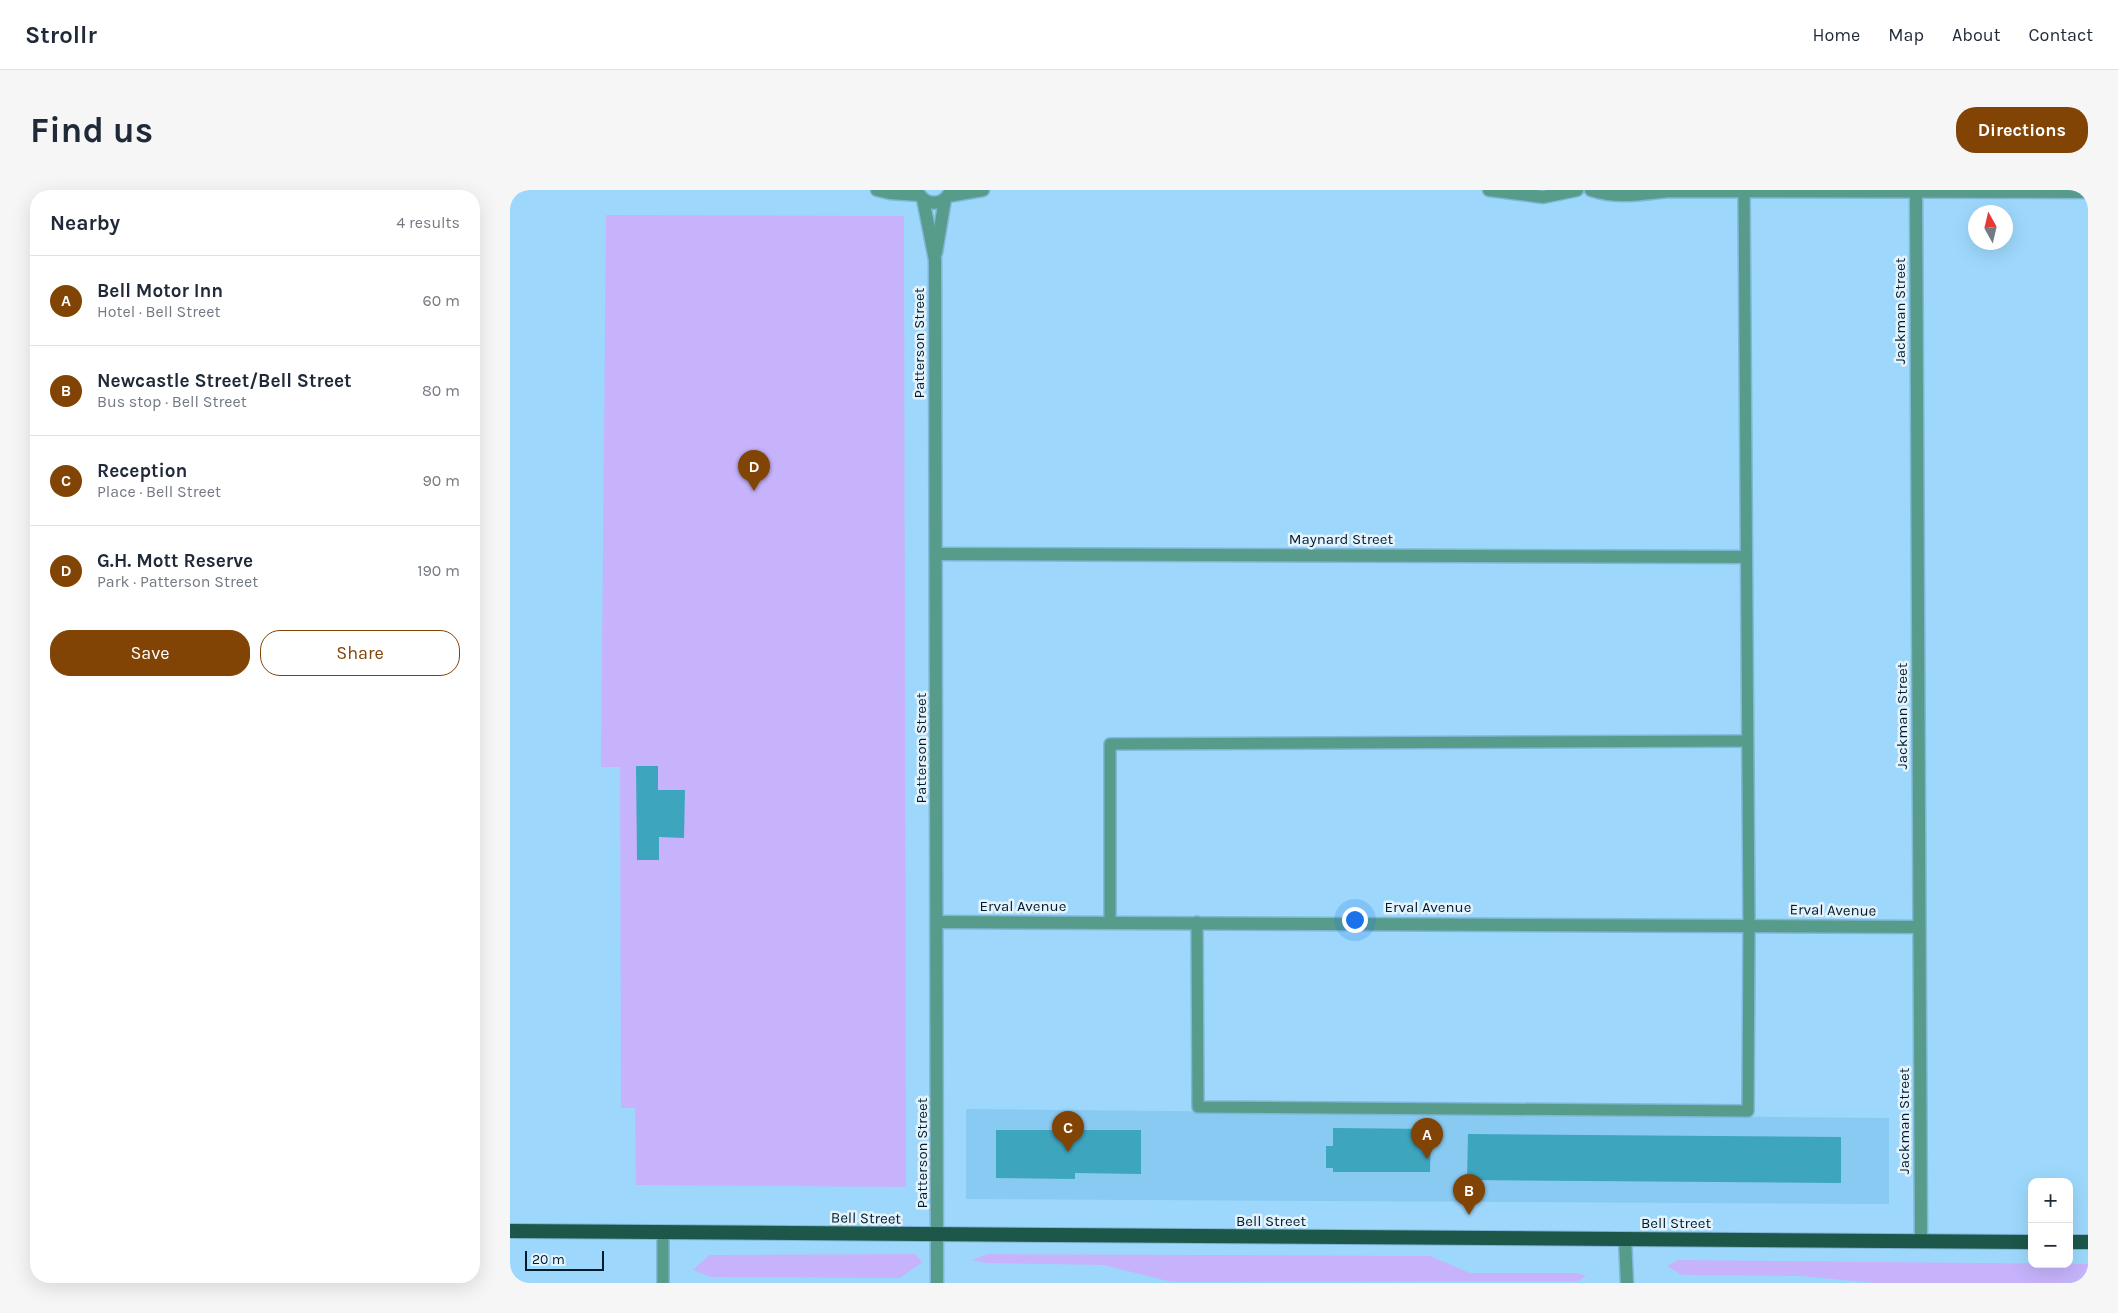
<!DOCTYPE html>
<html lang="en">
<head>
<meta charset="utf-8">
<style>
	:root { --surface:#fff; --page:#f6f6f7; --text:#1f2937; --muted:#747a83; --line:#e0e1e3; --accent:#824405 }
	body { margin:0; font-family:Karla,sans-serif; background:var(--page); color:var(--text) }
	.controls { position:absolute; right:15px; bottom:15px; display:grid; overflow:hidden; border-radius:10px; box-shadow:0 5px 20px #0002 }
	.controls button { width:45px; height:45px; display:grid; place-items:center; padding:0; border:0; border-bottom:1px solid var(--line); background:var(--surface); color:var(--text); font:25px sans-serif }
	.compass { position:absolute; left:1458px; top:15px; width:45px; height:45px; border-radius:50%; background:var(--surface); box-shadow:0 5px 20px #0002; rotate:352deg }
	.scale { position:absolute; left:15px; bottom:12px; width:79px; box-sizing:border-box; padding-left:5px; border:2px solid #001d2e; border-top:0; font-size:14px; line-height:18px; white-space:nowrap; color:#001d2e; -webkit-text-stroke:4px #e4f2fc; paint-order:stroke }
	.you { position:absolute; left:844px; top:729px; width:18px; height:18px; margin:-12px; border:4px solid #fff; border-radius:50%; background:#1a73e8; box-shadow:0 0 0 8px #1a73e833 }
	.badge { display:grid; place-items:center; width:32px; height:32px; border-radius:50%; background:var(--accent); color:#fff; font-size:16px; font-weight:700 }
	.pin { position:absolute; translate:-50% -41px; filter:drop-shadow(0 1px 2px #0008) }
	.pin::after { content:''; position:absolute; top:26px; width:18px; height:15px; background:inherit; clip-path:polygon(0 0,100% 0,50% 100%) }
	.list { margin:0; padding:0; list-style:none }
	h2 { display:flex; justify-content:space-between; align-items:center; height:65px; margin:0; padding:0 20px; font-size:21px }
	h2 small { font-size:16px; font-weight:400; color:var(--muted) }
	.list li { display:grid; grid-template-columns:32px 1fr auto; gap:15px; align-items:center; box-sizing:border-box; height:90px; padding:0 20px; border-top:1px solid var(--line) }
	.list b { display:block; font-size:19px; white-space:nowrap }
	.list p { margin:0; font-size:16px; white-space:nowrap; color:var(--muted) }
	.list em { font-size:16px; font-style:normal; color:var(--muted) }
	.actions { display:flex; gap:10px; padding:15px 20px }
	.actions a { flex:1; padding:11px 0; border:1px solid var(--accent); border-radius:20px; text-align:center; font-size:18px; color:var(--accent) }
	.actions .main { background:var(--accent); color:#fff }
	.map { position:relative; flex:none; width:1578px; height:1093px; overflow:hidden; border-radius:20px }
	header { display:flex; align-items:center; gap:30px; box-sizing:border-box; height:70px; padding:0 25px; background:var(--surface); border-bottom:1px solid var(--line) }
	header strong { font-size:24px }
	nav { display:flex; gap:28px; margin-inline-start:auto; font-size:18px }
	.intro { display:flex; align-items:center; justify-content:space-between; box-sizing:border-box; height:120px; padding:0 30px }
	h1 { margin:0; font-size:35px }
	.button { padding:12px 22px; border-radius:20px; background:var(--accent); color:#fff; font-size:18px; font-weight:700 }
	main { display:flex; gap:30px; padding:0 30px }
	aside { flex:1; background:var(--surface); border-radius:20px; box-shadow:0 5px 20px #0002 }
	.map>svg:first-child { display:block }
</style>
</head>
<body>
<header>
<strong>Strollr</strong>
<nav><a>Home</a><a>Map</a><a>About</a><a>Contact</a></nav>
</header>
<div class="intro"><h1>Find us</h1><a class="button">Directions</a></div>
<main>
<aside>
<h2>Nearby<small>4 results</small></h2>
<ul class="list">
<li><span class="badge">A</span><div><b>Bell Motor Inn</b><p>Hotel · Bell Street</p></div><em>60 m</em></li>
<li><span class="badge">B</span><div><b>Newcastle Street/Bell Street</b><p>Bus stop · Bell Street</p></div><em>80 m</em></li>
<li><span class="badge">C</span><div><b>Reception</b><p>Place · Bell Street</p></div><em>90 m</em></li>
<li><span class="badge">D</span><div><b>G.H. Mott Reserve</b><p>Park · Patterson Street</p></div><em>190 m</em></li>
</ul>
<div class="actions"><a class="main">Save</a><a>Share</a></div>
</aside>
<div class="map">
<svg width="1578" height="1093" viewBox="0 0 1578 1093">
	<rect width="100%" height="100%" fill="#9dd8fc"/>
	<polygon fill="#89caf2" points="456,919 1379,928 1379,1014 456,1009"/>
	<g fill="#c6b3fb">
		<polygon points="96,25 394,26 396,997 126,995 125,918 111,918 110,577 91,577"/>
		<polygon points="405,1064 412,1072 390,1088 201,1087 183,1080 199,1065"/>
		<polygon points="478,1064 920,1066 960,1083 1067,1083 1076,1086 1068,1091 662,1092 593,1075 477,1073 461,1070"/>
		<polygon points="1168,1070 1578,1074 1578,1093 1364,1093 1291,1086 1172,1085 1157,1076"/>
	</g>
	<g fill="#3da5be">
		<polygon points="126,576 148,576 148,600 175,600 174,648 149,647 149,670 127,670"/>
		<polygon points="823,938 921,939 920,982 823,982 823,978 816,978 816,956 823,956"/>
		<polygon points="486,940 631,940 631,984 565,983 565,989 486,988"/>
		<polygon points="958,944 1331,947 1331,993 957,990"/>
	</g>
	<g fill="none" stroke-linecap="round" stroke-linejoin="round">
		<g stroke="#81b6d7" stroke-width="14">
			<g id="service">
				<polyline points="600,732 600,554 1237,551"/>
				<polyline points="687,732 688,917 1238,921 1239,734 1234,1"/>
				<polyline points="153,1093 153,1042"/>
			</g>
		</g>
		<g stroke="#81b6d7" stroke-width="15">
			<g id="minor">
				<polyline points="367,0 380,3 409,5"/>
				<path d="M407,0C414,17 434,17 441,0"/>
				<polyline points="979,0 1033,7 1067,0"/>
				<path d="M1081,0C1109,9 1130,4 1159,1L1578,2"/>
				<polyline points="1406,2 1411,1051"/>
				<polyline points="438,6 473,0"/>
				<polyline points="413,9 425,70 427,1093"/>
				<polyline points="426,63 435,9"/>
				<polyline points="427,364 1235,367"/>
				<polyline points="428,732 1409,737"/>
				<polyline points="1115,1049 1117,1093"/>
			</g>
		</g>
		<g stroke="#81b6d7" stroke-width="16">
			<g id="trunk">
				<polyline points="0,1041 1522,1052"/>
				<polyline points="1559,1052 1578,1052"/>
			</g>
		</g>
		<use href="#service" stroke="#579c8b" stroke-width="11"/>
		<use href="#minor" stroke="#579c8b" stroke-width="12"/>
		<use href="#trunk" stroke="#1c574a" stroke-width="14"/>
	</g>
	<g text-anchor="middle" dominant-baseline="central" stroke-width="5" stroke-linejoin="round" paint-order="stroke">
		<g font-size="15" fill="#001d2e" stroke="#e4f2fc">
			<text transform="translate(1390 121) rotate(-90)">Jackman Street</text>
			<text transform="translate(409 153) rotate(-90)">Patterson Street</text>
			<text x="831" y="349">Maynard Street</text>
			<text transform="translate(1392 526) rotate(-90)">Jackman Street</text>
			<text transform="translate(411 558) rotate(-90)">Patterson Street</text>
			<text x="513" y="716">Erval Avenue</text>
			<text x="918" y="717">Erval Avenue</text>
			<text transform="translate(1323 720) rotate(1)">Erval Avenue</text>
			<text transform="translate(1394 931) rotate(-90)">Jackman Street</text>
			<text transform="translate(412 963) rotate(-90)">Patterson Street</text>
			<text transform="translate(356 1028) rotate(1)">Bell Street</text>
			<text x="761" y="1031">Bell Street</text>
			<text x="1166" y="1033">Bell Street</text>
		</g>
	</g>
</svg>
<div class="controls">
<button>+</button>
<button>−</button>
</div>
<svg class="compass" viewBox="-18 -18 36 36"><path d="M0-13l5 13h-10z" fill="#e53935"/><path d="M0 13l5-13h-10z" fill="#747a83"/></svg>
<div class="scale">20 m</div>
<div class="you"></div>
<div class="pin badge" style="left:917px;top:969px">A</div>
<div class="pin badge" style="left:959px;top:1025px">B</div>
<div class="pin badge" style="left:558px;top:962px">C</div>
<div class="pin badge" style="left:244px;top:301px">D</div>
</div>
</main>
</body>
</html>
